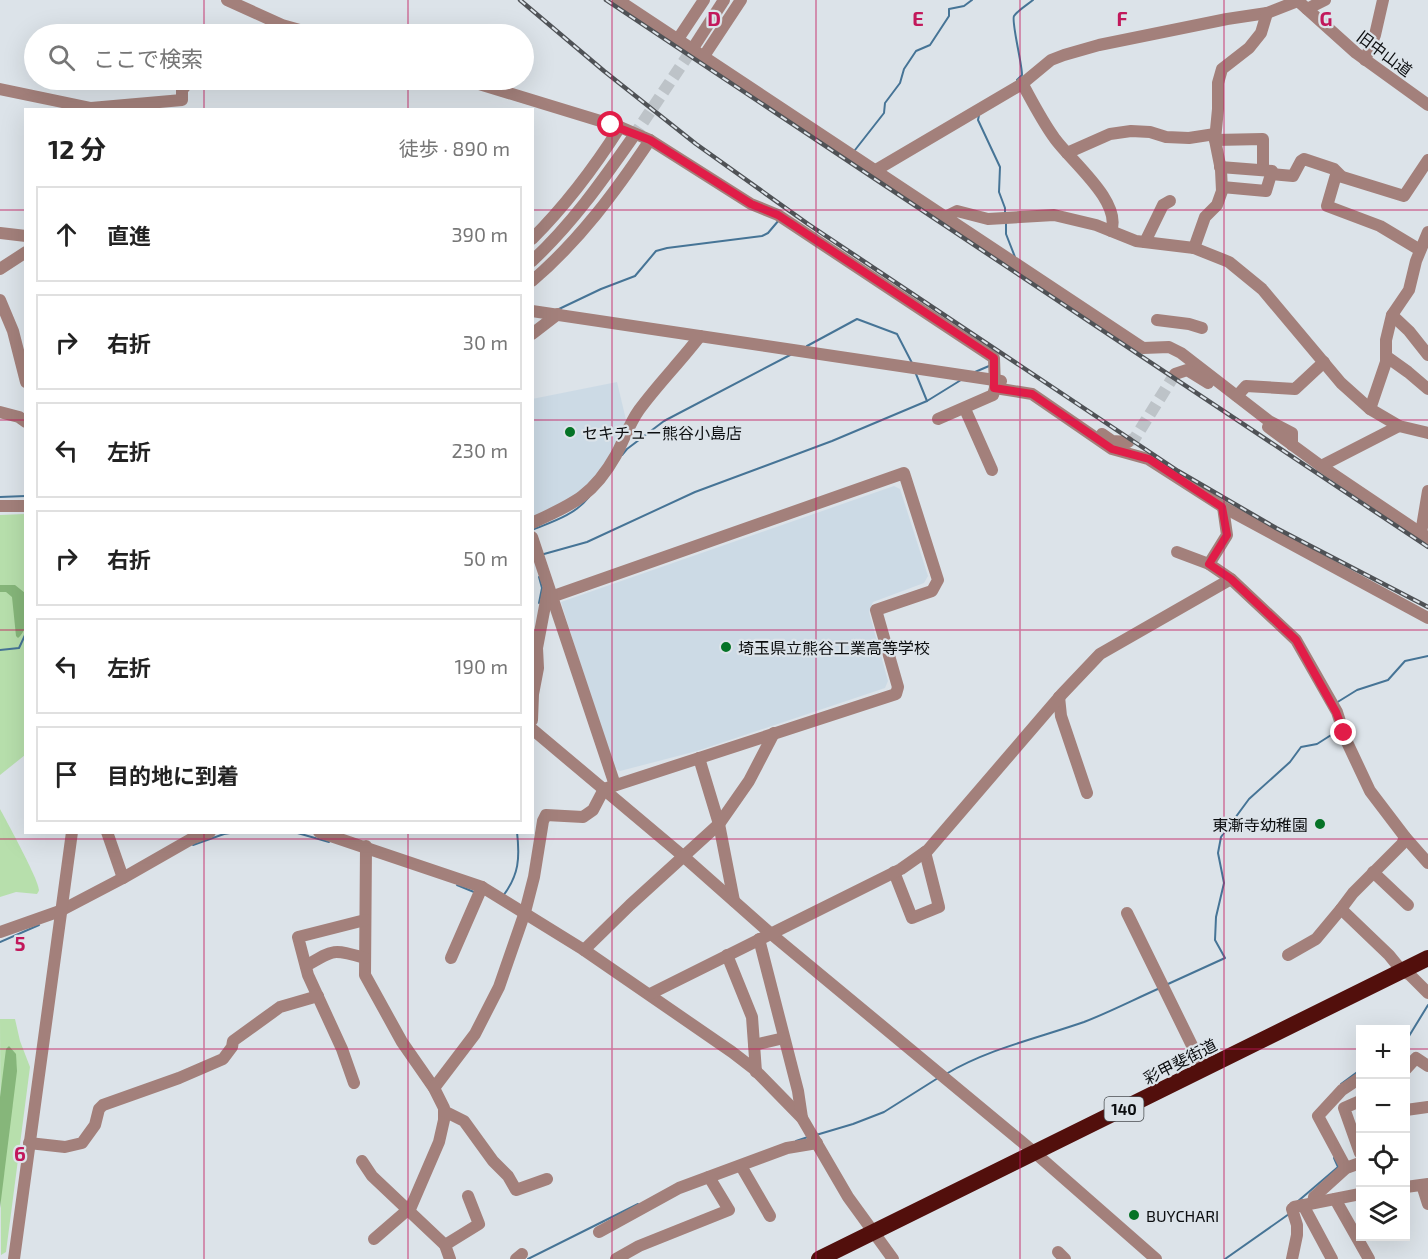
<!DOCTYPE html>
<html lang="ja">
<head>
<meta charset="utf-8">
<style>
	:root { --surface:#fff; --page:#f2f2f2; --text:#222; --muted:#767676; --line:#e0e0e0 }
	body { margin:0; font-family:"Exo 2","Noto Sans JP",sans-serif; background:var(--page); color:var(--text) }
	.controls { position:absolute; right:18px; bottom:18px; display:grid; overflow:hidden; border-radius:0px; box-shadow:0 6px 24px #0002 }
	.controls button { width:54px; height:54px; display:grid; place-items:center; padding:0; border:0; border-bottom:2px solid var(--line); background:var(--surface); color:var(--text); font:30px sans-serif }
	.stop { position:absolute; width:18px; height:18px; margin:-14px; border:4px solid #e11d48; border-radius:50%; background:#fff }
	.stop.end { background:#e11d48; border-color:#fff; box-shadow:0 2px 6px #0008 }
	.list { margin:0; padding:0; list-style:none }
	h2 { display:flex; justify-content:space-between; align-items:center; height:78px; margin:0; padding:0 24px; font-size:26px }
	h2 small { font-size:20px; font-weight:400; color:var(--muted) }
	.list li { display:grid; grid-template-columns:39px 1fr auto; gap:18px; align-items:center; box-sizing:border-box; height:96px; margin:0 12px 12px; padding:0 12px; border:2px solid var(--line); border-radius:0px }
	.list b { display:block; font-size:22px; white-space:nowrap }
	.list em { font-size:20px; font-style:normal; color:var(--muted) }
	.icon { flex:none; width:33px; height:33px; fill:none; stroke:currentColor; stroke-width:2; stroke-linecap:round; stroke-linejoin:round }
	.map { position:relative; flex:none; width:1428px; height:1259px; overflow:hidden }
	.search { position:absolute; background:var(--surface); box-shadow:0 6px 24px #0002; left:24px; top:24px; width:510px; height:66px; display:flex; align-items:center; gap:15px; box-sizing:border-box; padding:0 21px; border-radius:33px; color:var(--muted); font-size:22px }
	.panel { position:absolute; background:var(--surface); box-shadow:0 6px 24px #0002; left:24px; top:108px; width:510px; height:726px; border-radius:0px }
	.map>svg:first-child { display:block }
</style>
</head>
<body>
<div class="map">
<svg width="1428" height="1259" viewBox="0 0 1428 1259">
	<rect width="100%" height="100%" fill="#dce3e9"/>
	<g fill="#ccdae5">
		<polygon points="617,382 627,424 595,483 532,520 532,399"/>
		<polygon points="894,486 900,489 928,576 924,583 873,602 869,612 888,681 885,688 697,751 620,771 612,767 561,602"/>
	</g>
	<g fill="#b7dfac">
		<polygon points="25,514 25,755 0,775 0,515"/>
		<path d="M0,809C6,820 40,882 39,890C39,891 38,892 37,894L16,892L0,897Z"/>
		<polygon points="0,1019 15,1019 20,1041 30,1067 6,1252 1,1255"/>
	</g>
	<g fill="#86b67a">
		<path d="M0,585H15L25,593C26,608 30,629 18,638L16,636L12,597L6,592H0Z"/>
		<polygon points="9,1046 16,1054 17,1071 0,1208 0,1097 6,1049"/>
	</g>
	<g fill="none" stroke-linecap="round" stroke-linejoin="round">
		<g stroke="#467496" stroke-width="2">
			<path d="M1017,80L1022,75C1022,63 1011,21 1014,16C1018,10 1027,5 1033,0"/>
			<polyline points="979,115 978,120 1000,167 999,192 1005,208 1005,214"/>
			<polyline points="855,150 884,113 885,103 900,83 904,69 916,51 930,45 949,16 949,9 964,6 972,0"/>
			<polyline points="1006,223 1006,234 1015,257"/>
			<polyline points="559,309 601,289 635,276 656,251 667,248 762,236 768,233 779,220"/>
			<polyline points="807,346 857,319 897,334 912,363"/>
			<polyline points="975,372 989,366"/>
			<polyline points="916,374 927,401"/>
			<polyline points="622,455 627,449 664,421 792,354"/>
			<polyline points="0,497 26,496"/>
			<path d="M532,530C552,522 575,515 589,497"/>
			<polyline points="544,554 587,542 695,492 832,441 927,401 961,380"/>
			<polyline points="539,577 542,588 539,603"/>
			<polyline points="0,650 19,648 26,633"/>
			<polyline points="1336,703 1357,690 1388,680 1405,661 1428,656"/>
			<polyline points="294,832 329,842"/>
			<polyline points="193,845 224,834 236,832"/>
			<polyline points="457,885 474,892"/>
			<path d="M503,896C519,875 520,858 517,832"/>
			<polyline points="0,942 39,925"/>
			<polyline points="1168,984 1225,958 1215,940 1216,917 1224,883 1218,853 1221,837 1249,799 1290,762 1301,747 1317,744 1339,730"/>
			<polyline points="1406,1041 1428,1005"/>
			<path d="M946,1074C988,1049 1038,1038 1084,1022C1110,1012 1135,999 1160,988"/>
			<polyline points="1341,1084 1360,1070"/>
			<polyline points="816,1135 853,1124 884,1112 938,1078"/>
			<polyline points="796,1141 808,1137"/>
			<polyline points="1297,1202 1338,1167 1334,1158"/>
			<polyline points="528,1259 638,1204"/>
			<polyline points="1225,1259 1289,1214"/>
		</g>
		<g stroke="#bdc3c8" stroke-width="12" stroke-dasharray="12 6" stroke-linecap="butt">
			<polyline points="633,137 695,45"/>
			<polyline points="1128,442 1135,438 1175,374"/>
		</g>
		<g stroke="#a3807b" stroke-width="12">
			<polyline points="227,0 282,25 314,34"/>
			<polyline points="618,0 1143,348 1169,347 1181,353 1269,421 1292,433 1292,445"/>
			<polyline points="1297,0 1356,53 1428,105"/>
			<polyline points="1307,9 1325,0"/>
			<polyline points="678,39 704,0"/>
			<polyline points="695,45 724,0"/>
			<polyline points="704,56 741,0"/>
			<polyline points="1365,60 1375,35 1383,0"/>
			<polyline points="466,80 620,127 650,140 751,204 778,215 994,358 995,388 1032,394 1112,449 1148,459 1223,507 1428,618"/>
			<path d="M1022,83C1032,101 1041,119 1053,136C1067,158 1123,201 1111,231"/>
			<polyline points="0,89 91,108 182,100 182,90 187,84 192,83"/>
			<polyline points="1215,140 1263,139 1263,170"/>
			<polyline points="1067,153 1110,134 1131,131 1150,132 1166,137 1189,138 1215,134"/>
			<polyline points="1220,167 1272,171 1266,191 1222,187"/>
			<polyline points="876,170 1022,84 1051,60 1064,55 1099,45 1227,19 1267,13 1298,1"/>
			<polyline points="1271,174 1293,176 1301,161 1304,159 1334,169 1340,175"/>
			<polyline points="947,216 957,211 988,219 1054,215 1096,225 1136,241 1194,248 1229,262 1262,289 1341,383 1370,409 1399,426 1428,433"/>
			<polyline points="0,233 26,236"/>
			<path d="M532,239C566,205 594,168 620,127"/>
			<polyline points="1145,242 1163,205 1170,201"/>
			<polyline points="1194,248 1205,217 1217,205 1222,191 1221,170 1215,140 1218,109 1218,83 1222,69 1249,48 1261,33 1267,13"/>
			<polyline points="1420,250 1380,226 1327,206 1336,175 1404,196 1428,160"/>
			<path d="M532,261C572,224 602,181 633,137"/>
			<polyline points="0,269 26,252"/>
			<path d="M532,281C579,241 616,191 650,140"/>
			<polyline points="0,300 13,331 26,382"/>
			<polyline points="532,311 1001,381"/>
			<polyline points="1392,315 1409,331 1428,355"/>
			<polyline points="1157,320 1189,324 1202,328"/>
			<polyline points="532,334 558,314"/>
			<polyline points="1387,357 1408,372 1428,389"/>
			<polyline points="1175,374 1187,370 1208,383"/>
			<polyline points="1237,396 1246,386 1295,389 1324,362"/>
			<polyline points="965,409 992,470"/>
			<polyline points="1370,409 1386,362 1386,340 1392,315 1409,290 1416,261 1428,232"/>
			<polyline points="0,412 19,417 26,422"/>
			<polyline points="938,419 993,395 995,388"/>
			<polyline points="1268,427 1321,466 1428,538"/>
			<polyline points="1102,434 1112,441 1128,442"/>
			<polyline points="1321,466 1399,426"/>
			<polyline points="0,506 26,506"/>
			<polyline points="1223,507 1227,535 1209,564 1231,579 1296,640 1337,712 1346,740 1370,791 1405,837 1402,844 1353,893 1341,909 1389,955 1402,971 1410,975 1428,993"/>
			<path d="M532,523C573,504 593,496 616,455C624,440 629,424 639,410C658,384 681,361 700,336"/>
			<polyline points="1421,533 1428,491"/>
			<polyline points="532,537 615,785"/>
			<polyline points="1177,552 1209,564"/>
			<polyline points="1059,697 1061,716 1087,793"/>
			<polyline points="532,720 533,694 538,668 537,648 548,590"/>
			<polyline points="532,729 683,856 770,933 1034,1152 1156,1259"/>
			<polyline points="699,758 719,824 734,901"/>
			<polyline points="107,832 123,878"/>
			<polyline points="319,832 482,887 584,950 732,1052 754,1069 802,1118 848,1197 893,1259"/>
			<polyline points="1405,837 1428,863"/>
			<polyline points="366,846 365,975 402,1042 434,1088 444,1108 444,1120 439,1142 411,1207 374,1239"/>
			<polyline points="894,872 912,918 939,907 925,852"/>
			<polyline points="1373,872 1408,905"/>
			<polyline points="1127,913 1204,1070"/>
			<polyline points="0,932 60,911 123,878 193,838 210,832"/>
			<polyline points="759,939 798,1091 802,1118"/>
			<polyline points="584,950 630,905 719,824 749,781 774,733"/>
			<polyline points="727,955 752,1017 756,1072"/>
			<polyline points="1288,955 1316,939 1341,909"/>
			<polyline points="451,958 482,887"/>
			<path d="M306,966C334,949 333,949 365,958"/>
			<polyline points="650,994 901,869 928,850 1062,694 1100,654 1231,579"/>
			<polyline points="754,1045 784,1038"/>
			<polyline points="1406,1069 1416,1058 1428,1066"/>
			<polyline points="354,1083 342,1049 308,975 298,937 365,920"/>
			<polyline points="434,1088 475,1034 499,987 525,912 534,877 543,821 546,815 583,817 593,810 604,789 896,694 898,687 876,610 932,591 938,580 904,473 551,597"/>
			<polyline points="1360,1101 1344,1108 1360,1153"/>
			<polyline points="1406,1110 1428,1107"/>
			<polyline points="444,1111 464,1121 493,1161 508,1176 516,1190 547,1179"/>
			<polyline points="29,1143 65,1147 82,1143 95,1125 99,1109 103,1105 179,1078 223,1059 232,1047 233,1041 280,1007 318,996"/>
			<polyline points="362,1161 372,1176 445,1245 450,1259"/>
			<polyline points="741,1166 770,1216"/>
			<polyline points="1346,1168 1318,1116 1342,1090 1360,1078"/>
			<polyline points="1422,1185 1428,1204"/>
			<polyline points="1406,1187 1428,1184"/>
			<polyline points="1335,1199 1369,1259"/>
			<polyline points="1313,1203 1314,1197 1346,1168 1360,1163"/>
			<polyline points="1303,1205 1332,1259"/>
			<polyline points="1294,1207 1360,1194"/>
			<polyline points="599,1232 679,1188 787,1148 817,1143"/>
			<polyline points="445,1245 479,1224 468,1196"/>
			<polyline points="1058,1252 1065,1259"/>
			<polyline points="14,1259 72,832"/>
			<polyline points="516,1259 522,1254"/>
			<polyline points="616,1259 639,1246 729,1210 709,1177"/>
			<polyline points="1292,1259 1297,1235 1297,1225 1292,1209"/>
		</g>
		<polyline stroke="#520f0c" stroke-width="16" points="819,1259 1428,958"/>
		<g stroke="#4f5256" stroke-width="4.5">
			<g id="rail">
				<polyline points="520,0 604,71 696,144 808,224 1178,471 1276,528 1428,607"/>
				<polyline points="606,0 1428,547"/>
			</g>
		</g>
		<use href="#rail" stroke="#dce3e9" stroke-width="2" stroke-dasharray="7" stroke-linecap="butt"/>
	</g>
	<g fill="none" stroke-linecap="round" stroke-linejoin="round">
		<polyline stroke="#e11d48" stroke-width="8" points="611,125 650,140 751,204 778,215 994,358 994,388 1032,394 1112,449 1149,459 1222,507 1227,535 1209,564 1231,579 1296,640 1336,712 1344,733"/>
	</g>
	<path fill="none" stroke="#c2185b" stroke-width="1.5" stroke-opacity="0.55" d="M204,0V34M408,0V34M612,0V1259M816,0V1259M1020,0V1259M1224,0V1259M204,80V110M408,80V110M0,210H26M532,210H1428M0,420H26M532,420H1428M0,630H26M532,630H1428M204,832V1259M408,832V1259M0,839H1428M0,1049H1360M1406,1049H1428"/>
	<g fill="#057326" stroke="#dce3e9" stroke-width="2">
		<circle cx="570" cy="432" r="6"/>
		<circle cx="726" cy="647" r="6"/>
		<circle cx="1320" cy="824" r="6"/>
		<circle cx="1134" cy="1215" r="6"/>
	</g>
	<g text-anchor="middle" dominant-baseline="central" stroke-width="4.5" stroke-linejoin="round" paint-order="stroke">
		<rect fill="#dce3e9" stroke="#4a4e51" stroke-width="1.5" x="1104.5" y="1097" width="39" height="24" rx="4.5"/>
		<g font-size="15" font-weight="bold" fill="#0c0e10">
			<text x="1124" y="1109">140</text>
		</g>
		<g font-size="16" fill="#0c0e10" stroke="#dce3e9">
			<text transform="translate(1385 53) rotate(37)">旧中山道</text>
			<text transform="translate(1180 1061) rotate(-27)">彩甲斐街道</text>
		</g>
		<g font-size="16" fill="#0c0e10" stroke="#dce3e9" text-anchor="start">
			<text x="582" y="432">セキチュー熊谷小島店</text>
			<text x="738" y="647">埼玉県立熊谷工業高等学校</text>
			<text x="1308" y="824" text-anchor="end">東漸寺幼稚園</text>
			<text x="1146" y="1215">BUYCHARI</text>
		</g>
	</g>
	<g font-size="20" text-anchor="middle" font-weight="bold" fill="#c2185b" stroke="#dce3e9" stroke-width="4.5" stroke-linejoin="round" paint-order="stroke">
		<text x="714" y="26">D</text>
		<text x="918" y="26">E</text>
		<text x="1122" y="26">F</text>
		<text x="1326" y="26">G</text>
		<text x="20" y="951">5</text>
		<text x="20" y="1161">6</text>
	</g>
</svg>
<div class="controls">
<button>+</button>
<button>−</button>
<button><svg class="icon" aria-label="locate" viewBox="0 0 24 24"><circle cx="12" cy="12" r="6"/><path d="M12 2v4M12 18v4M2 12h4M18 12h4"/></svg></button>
<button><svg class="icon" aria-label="layers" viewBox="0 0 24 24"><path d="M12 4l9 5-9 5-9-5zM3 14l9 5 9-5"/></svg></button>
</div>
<div class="stop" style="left:611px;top:125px"></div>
<div class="stop end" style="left:1344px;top:733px"></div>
<div class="search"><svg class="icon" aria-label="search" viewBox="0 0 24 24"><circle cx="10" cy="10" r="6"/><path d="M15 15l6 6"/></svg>ここで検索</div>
<section class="panel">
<h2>12 分<small>徒歩 · 890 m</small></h2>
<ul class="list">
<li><svg class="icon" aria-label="ahead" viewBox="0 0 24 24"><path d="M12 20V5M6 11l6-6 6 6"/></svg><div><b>直進</b></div><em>390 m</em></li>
<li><svg class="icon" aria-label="right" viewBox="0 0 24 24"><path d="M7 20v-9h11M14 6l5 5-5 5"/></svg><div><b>右折</b></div><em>30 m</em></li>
<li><svg class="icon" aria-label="left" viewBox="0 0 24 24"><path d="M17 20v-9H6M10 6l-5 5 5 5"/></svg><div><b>左折</b></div><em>230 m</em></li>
<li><svg class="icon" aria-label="right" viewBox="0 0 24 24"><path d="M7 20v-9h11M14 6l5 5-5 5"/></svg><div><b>右折</b></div><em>50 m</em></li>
<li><svg class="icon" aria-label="left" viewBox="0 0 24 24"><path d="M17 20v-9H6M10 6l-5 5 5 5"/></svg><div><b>左折</b></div><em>190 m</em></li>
<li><svg class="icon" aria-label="arrive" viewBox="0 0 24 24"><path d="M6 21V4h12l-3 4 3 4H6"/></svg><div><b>目的地に到着</b></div></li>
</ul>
</section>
</div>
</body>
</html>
